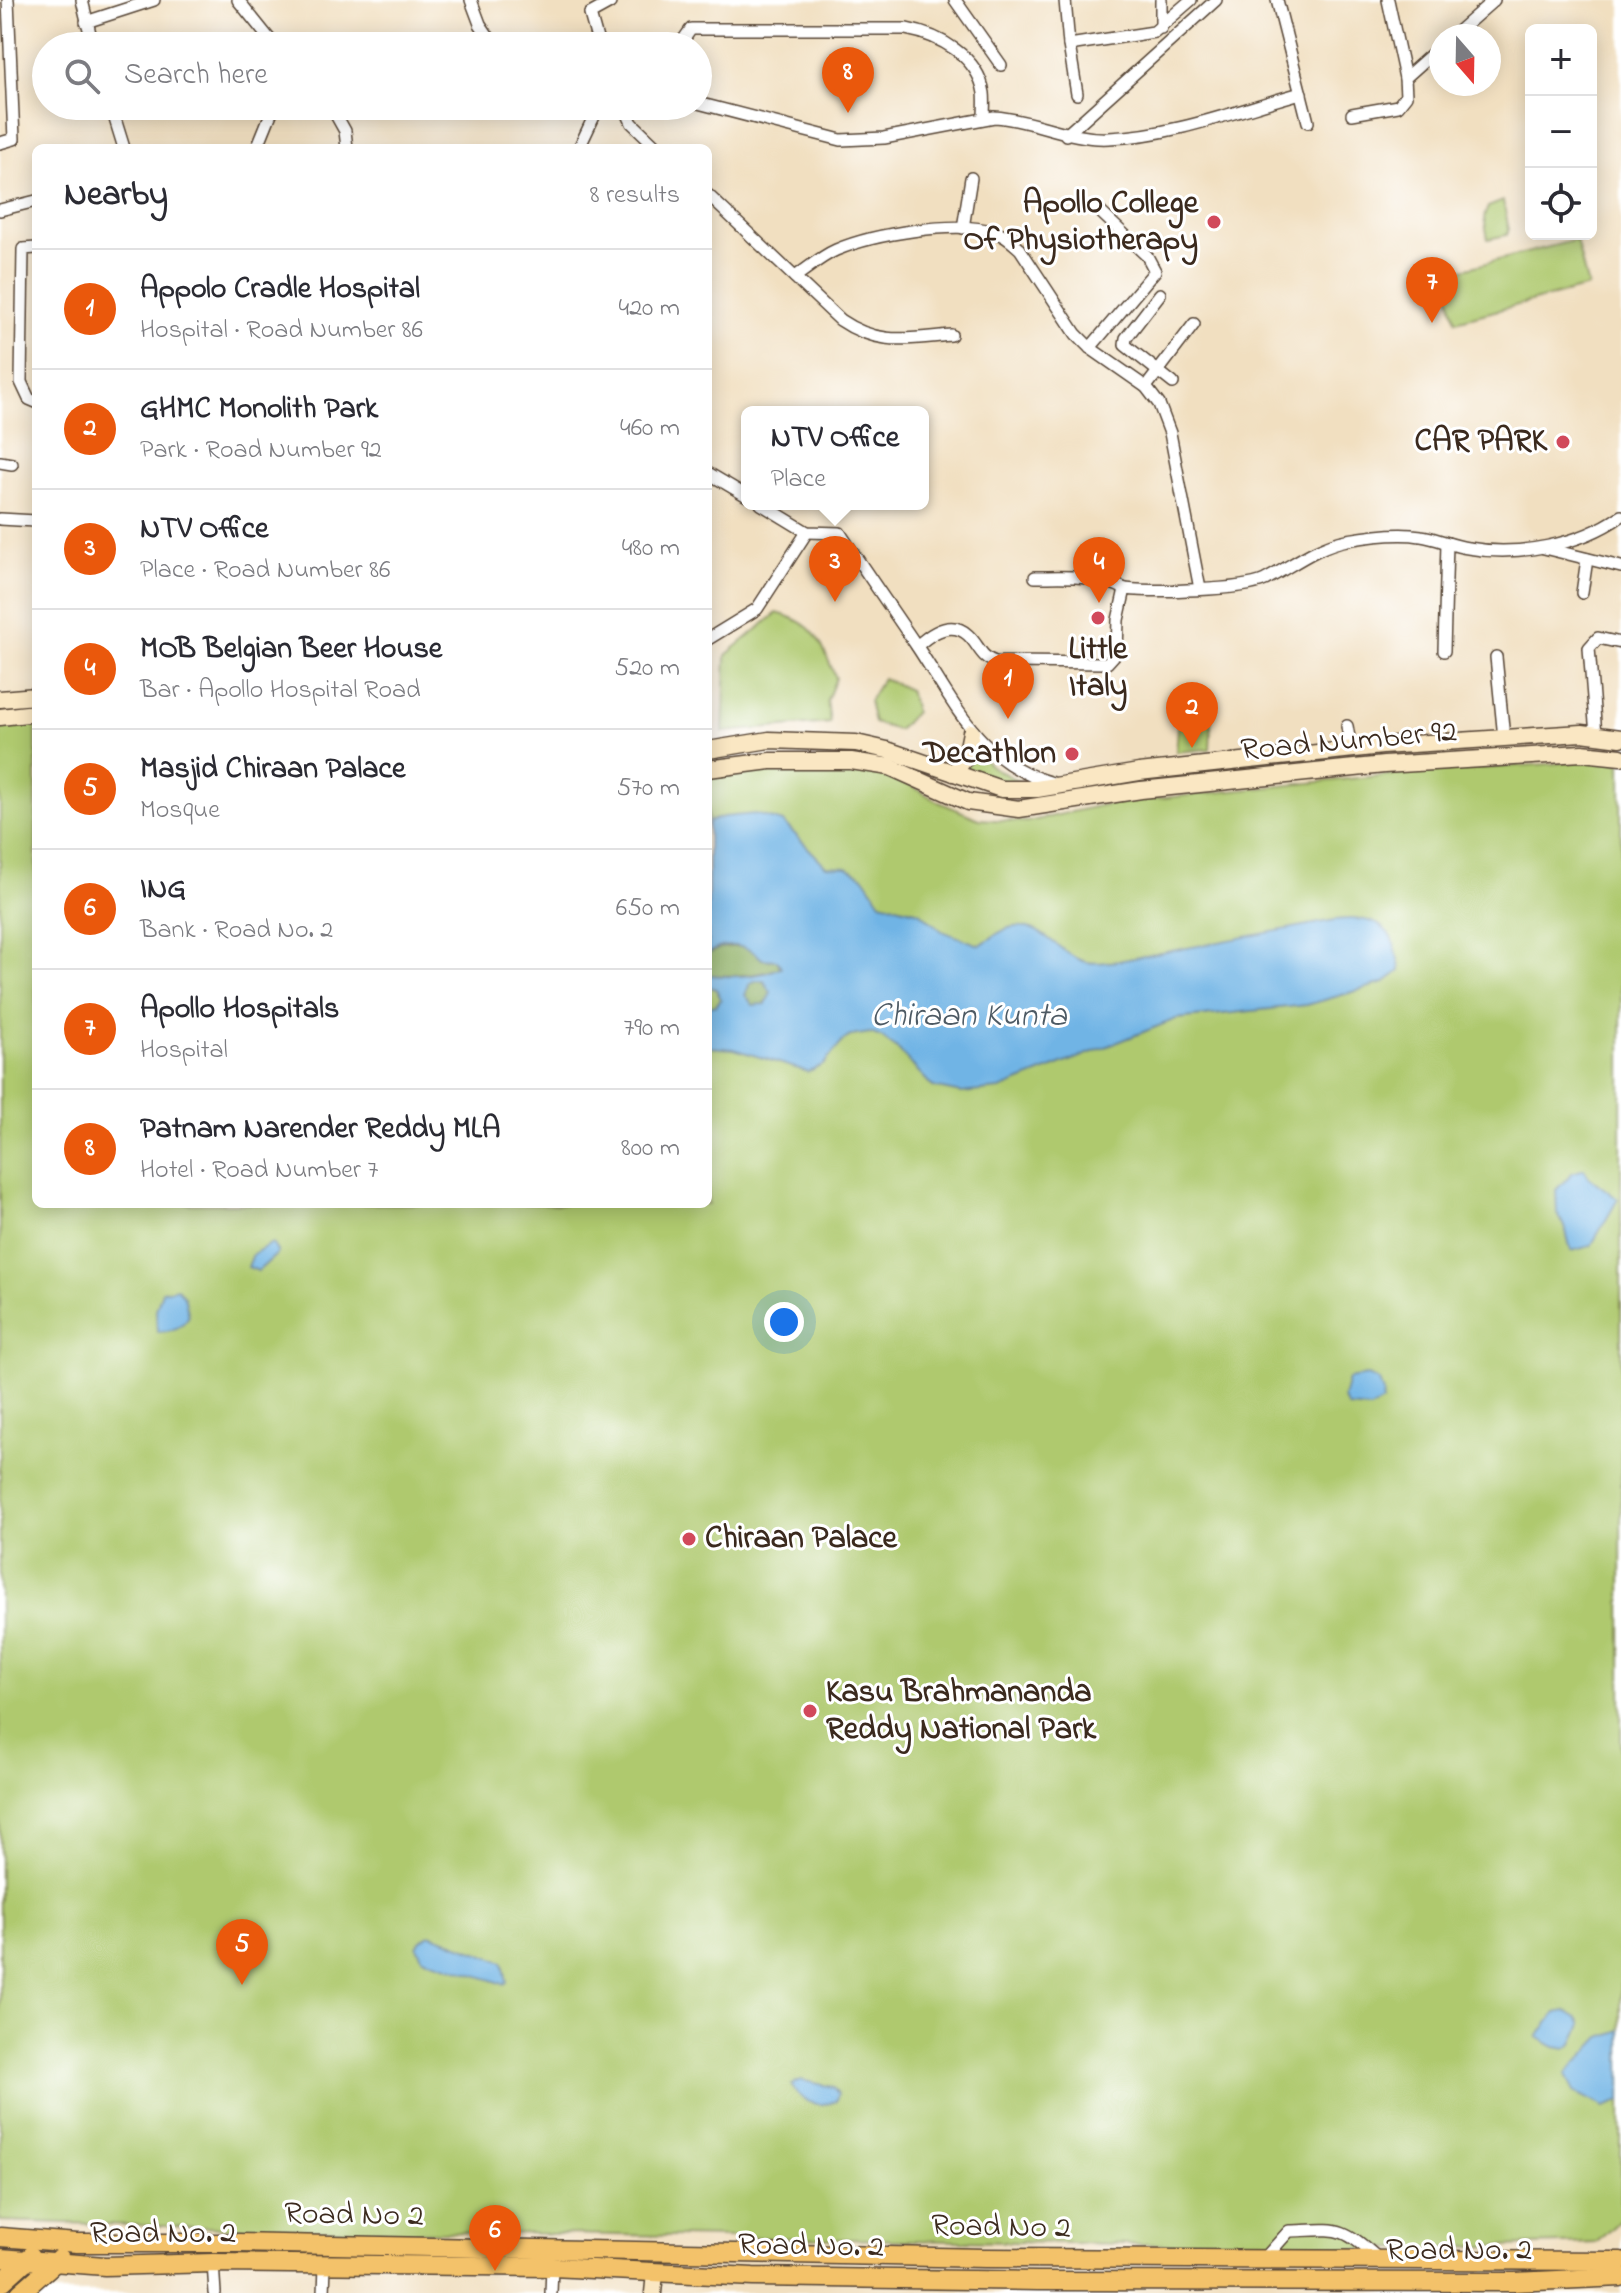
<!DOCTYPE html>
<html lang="en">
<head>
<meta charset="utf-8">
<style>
	:root { --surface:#fff; --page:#f7f7f7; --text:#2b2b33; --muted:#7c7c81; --line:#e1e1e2; --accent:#ea580c }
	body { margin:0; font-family:"Indie Flower",sans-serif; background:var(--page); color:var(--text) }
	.controls { position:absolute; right:24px; top:24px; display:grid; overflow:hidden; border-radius:12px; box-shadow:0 4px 20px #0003 }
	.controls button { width:72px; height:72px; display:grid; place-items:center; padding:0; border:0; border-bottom:2px solid var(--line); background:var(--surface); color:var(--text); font:40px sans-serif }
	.compass { position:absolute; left:1429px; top:24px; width:72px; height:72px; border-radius:50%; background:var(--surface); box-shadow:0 4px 20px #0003; rotate:160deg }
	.you { position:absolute; left:784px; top:1322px; width:28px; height:28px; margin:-20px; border:6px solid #fff; border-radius:50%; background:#1a73e8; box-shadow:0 0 0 12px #1a73e833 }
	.badge { display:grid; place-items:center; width:52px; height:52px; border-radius:50%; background:var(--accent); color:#fff; font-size:26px; font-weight:700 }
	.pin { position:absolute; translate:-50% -66px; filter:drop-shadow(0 2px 4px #0008) }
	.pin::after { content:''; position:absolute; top:42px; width:28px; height:24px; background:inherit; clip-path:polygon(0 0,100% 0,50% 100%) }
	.popup { position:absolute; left:741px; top:406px; width:188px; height:104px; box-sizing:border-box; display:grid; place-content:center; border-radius:12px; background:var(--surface); filter:drop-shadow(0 2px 6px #0005); font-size:26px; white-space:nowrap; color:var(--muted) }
	.popup b { font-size:30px; color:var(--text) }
	.popup::after { content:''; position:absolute; left:50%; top:100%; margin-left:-16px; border:16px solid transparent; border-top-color:var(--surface) }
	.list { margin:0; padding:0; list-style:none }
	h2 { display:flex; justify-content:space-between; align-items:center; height:104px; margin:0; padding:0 32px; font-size:34px }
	h2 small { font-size:26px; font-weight:400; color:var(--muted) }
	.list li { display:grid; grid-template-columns:52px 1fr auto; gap:24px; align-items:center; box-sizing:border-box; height:120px; padding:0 32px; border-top:2px solid var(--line) }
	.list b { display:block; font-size:30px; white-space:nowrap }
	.list p { margin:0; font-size:26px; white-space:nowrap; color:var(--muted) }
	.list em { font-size:26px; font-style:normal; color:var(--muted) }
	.icon { flex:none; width:44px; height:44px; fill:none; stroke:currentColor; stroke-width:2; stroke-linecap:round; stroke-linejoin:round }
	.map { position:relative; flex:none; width:1621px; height:2293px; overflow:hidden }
	.search { position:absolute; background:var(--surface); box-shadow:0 4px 20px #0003; left:32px; top:32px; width:680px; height:88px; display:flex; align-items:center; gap:20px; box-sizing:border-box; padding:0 28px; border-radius:44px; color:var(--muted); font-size:30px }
	.panel { position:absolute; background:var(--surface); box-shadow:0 4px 20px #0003; left:32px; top:144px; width:680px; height:1064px; border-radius:12px }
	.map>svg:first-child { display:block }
</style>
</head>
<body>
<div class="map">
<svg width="1621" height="2293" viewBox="0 0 1621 2293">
	<rect width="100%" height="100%" fill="#fff"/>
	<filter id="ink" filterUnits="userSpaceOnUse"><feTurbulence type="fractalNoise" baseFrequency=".0125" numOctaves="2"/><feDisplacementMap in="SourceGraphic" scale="16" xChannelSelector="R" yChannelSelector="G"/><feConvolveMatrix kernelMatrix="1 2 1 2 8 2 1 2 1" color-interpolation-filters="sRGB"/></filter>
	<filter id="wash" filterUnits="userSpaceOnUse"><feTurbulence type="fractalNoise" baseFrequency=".006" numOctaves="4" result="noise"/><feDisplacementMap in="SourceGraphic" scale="32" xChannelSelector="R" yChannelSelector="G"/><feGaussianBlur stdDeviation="1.8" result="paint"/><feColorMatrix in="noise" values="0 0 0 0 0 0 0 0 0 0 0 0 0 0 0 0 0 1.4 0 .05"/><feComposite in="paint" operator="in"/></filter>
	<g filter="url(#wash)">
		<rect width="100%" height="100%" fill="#f1dfc0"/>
		<g fill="#afc96e" stroke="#757a46" stroke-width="2">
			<polygon points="1503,201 1509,229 1507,235 1488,239 1484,217 1488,207"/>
			<polygon points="1576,240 1588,287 1456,321 1444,274"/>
			<path d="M777,613C818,624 820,642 836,678L827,700L830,723L723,732L726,655Z"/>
			<polygon points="883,678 909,690 915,712 898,730 874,723 869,701"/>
			<polygon points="1180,705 1212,705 1210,749 1176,752"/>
			<path d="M36,722V1204H708V776L805,768L848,769L895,776L939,802L979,819L1027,822L1107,804L1201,794L1407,773L1609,760L1621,763V2219L1596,2243C1460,2247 1324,2253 1188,2245L262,2229L0,2221V727Z"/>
			<polygon points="974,750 992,767 1024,784 1006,782 965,770"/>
		</g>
		<g fill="#8bad61" stroke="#636c40" stroke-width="2">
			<path d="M742,946L755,952L762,959L777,960L781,968C757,976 733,977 708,975V954L720,948Z"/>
			<circle cx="758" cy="993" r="13"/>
		</g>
		<g fill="#6fb4e5" stroke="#556f82" stroke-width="2" fill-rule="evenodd">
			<path d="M755,814L783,822L826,866L847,867L864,877L881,902L920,912L942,931L979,945C991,940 1000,929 1013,927C1042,923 1057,951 1080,960C1091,965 1106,962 1118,961L1335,920C1363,917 1389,919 1396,951C1397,958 1400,963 1400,971L1384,983L1307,1005L1176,1019L1000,1089L961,1093L933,1087L896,1048L881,1037L870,1033L851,1036L844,1040L823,1065L808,1072L734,1049L708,1047V1007L716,1005L721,999L716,989L708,986V975C732,977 760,978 781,967L777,960L762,959C748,944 724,941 708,954V822L723,817ZM757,980L764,981L771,992L766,1004L753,1005L745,995L750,983Z"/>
			<polygon points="1584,1169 1589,1177 1618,1199 1591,1246 1571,1251 1566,1231 1557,1212 1556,1190 1572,1173"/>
			<polygon points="272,1243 278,1253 258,1271 248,1267 253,1254"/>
			<path d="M177,1288L184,1296L189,1316C180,1329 173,1331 157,1332L156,1310L162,1291Z"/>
			<polygon points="1367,1376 1379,1381 1383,1393 1382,1402 1370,1409 1348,1407 1343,1398 1348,1379"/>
			<polygon points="430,1934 503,1962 507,1982 504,1984 423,1958 417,1947 420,1941"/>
			<polygon points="1566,2011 1579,2019 1582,2025 1573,2044 1566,2049 1555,2047 1537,2037 1556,2013"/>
			<polygon points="1621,2030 1621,2101 1605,2107 1574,2092 1566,2074 1601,2037"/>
			<path d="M800,2080L833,2087L838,2093L836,2101C816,2109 802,2102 791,2085Z"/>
		</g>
	</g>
	<g filter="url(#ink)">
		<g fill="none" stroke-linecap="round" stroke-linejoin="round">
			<g stroke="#564536" stroke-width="14">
				<g id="street">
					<polyline points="82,0 93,46"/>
					<polyline points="238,0 275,46"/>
					<polyline points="471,0 480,24 495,46"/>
					<polyline points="955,0 1001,65"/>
					<polyline points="1065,0 1069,45 1154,32 1191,0"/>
					<polyline points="1277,0 1308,122"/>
					<polyline points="86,22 154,0"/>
					<polyline points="1161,28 1161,0"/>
					<polyline points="1453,36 1494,0"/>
					<polyline points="1069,45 1077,94"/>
					<polyline points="599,46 590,14 610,3"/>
					<path d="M679,46L691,29H906C939,35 978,56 984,93C985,101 984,110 984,118"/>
					<polyline points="1405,78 1441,46"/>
					<path d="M698,103L841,140L884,138L994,117C1033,119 1069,140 1109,138C1173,136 1239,110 1301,93"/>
					<polyline points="111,106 124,148"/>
					<polyline points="331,106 345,131 347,148"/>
					<polyline points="622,106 628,113 634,110 636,106"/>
					<polyline points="627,112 632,123 658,148"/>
					<polyline points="1352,114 1398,106 1406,96 1405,78 1388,0"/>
					<polyline points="1066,135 1216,0"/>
					<polyline points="0,143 14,139 8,0"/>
					<polyline points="257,148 274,106"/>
					<polyline points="579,148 599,106"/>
					<path d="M708,195L840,320C878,346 907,339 951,335"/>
					<polyline points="0,210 36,201"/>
					<polyline points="963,228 971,178"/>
					<polyline points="36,248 23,249 21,382 29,399 36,402"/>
					<path d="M795,277C808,268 822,256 836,250C874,234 955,220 995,232C1005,235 1012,242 1020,249L1076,334L1090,348L1146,387L1159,404L1170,433L1200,589"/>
					<polyline points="1160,294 1126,338 1125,345 1173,383"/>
					<polyline points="1090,348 1155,271 1147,256 1094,206"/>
					<polyline points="1146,387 1194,324"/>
					<polyline points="0,462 12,464"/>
					<polyline points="708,473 747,496"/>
					<path d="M761,504L807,532L840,533C865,571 891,608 916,645C956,705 980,765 1056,784"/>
					<polyline points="0,519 36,521"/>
					<polyline points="1544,548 1621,567"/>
					<path d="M1035,577C1066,577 1097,574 1125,589"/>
					<polyline points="1582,593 1587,559"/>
					<polyline points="708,639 757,609 807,532"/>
					<path d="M917,646C930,634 951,619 968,635C979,645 980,657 995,662L1107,663L1117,652L1118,620L1125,589C1153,592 1241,591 1265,580C1292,566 1316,546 1347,540C1370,536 1398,532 1421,536C1437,538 1452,546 1468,548C1518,557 1580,545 1621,516"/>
					<polyline points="1444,651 1447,543"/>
					<polyline points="1496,657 1504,738"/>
					<polyline points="1347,726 1351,749"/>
					<polyline points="1596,735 1589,648 1598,638 1621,643"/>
					<path d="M1264,2259L1289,2231C1342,2229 1340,2225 1380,2260"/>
					<polyline points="213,2263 215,2293"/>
					<polyline points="324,2293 325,2265"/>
					<polyline points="551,2293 552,2267"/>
				</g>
			</g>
			<g stroke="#564536" stroke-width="19">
				<g id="secondary">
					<polyline points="0,699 36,696"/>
					<polyline points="0,717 36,713"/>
					<polyline points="708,750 769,740 856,743 887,750 1001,789 1037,789 1139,772 1382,746 1582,733 1621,738"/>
					<polyline points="708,769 770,761 851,761 890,767 968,802 1019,809 1141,790 1384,765 1582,753 1621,757"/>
					<polyline points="954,773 966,757 971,732"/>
					<polyline points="653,2293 655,2273"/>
				</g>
			</g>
			<g stroke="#564536" stroke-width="21">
				<g id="primary">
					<polyline points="0,2237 77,2243 237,2243 985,2258 1621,2261"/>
					<polyline points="0,2258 105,2266 213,2263 552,2267 753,2277 1038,2281 1515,2282 1621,2277"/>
					<polyline points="0,2284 31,2256"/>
					<polyline points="20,2293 60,2258"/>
				</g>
			</g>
			<use href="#street" stroke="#fff" stroke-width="11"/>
			<use href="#secondary" stroke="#fae7c3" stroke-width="16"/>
			<use href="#primary" stroke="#f3c26a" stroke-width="18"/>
		</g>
	</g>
	<g fill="#d1495b" stroke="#fff" stroke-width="3">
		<circle cx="1214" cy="222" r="8"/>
		<circle cx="1563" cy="442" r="8"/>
		<circle cx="1098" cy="618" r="8"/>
		<circle cx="1072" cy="754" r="8"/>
		<circle cx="689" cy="1539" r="8"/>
		<circle cx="810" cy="1711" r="8"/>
	</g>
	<g text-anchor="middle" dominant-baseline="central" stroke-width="6" stroke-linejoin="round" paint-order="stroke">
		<g font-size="32" font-weight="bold" fill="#3b2a1e" stroke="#fff" text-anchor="end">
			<text x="1198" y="204">Apollo College<tspan x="1198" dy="37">Of Physiotherapy</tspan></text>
			<text x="1547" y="442">CAR PARK</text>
			<text x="1098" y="650" text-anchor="middle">Little<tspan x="1098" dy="37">Italy</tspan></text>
			<text x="1056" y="754">Decathlon</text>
			<text x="705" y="1539" text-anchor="start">Chiraan Palace</text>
			<text x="826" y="1693" text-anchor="start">Kasu Brahmananda<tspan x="826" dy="37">Reddy National Park</tspan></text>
		</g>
		<g font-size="32" fill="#3b2a1e" stroke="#fff">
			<text transform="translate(1349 742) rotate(-5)">Road Number 92</text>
			<text transform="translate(354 2216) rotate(1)">Road No 2</text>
			<text transform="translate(1001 2228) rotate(1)">Road No 2</text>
			<text x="163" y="2234">Road No. 2</text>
			<text transform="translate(811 2247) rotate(1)">Road No. 2</text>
			<text x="1459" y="2251">Road No. 2</text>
		</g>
		<g font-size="34" font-style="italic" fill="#4d5a64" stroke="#fff">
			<text x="969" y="1017">Chiraan Kunta</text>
		</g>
	</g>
</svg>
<div class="controls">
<button>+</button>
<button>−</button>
<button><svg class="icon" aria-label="locate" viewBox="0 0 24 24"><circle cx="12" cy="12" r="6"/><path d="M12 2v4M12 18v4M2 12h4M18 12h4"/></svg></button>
</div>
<svg class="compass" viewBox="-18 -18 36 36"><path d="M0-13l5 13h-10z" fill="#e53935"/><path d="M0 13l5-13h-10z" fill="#7c7c81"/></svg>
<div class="you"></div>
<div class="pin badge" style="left:1008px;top:719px">1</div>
<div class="pin badge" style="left:1192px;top:748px">2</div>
<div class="pin badge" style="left:835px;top:602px">3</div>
<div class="popup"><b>NTV Office</b>Place</div>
<div class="pin badge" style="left:1099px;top:603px">4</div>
<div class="pin badge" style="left:242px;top:1985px">5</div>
<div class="pin badge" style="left:495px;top:2271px">6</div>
<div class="pin badge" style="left:1432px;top:323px">7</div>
<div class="pin badge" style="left:848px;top:113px">8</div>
<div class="search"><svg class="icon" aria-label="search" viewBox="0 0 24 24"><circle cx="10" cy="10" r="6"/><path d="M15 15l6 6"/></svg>Search here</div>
<section class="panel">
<h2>Nearby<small>8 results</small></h2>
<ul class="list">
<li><span class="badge">1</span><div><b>Appolo Cradle Hospital</b><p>Hospital · Road Number 86</p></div><em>420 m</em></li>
<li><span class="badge">2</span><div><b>GHMC Monolith Park</b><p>Park · Road Number 92</p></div><em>460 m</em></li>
<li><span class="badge">3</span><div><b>NTV Office</b><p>Place · Road Number 86</p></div><em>480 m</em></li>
<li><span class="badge">4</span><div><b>MOB Belgian Beer House</b><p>Bar · Apollo Hospital Road</p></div><em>520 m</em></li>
<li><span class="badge">5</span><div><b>Masjid Chiraan Palace</b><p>Mosque</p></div><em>570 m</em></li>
<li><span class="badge">6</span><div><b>ING</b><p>Bank · Road No. 2</p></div><em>650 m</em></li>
<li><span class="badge">7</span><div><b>Apollo Hospitals</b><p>Hospital</p></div><em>790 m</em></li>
<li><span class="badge">8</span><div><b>Patnam Narender Reddy MLA</b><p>Hotel · Road Number 7</p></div><em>800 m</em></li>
</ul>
</section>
</div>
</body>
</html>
